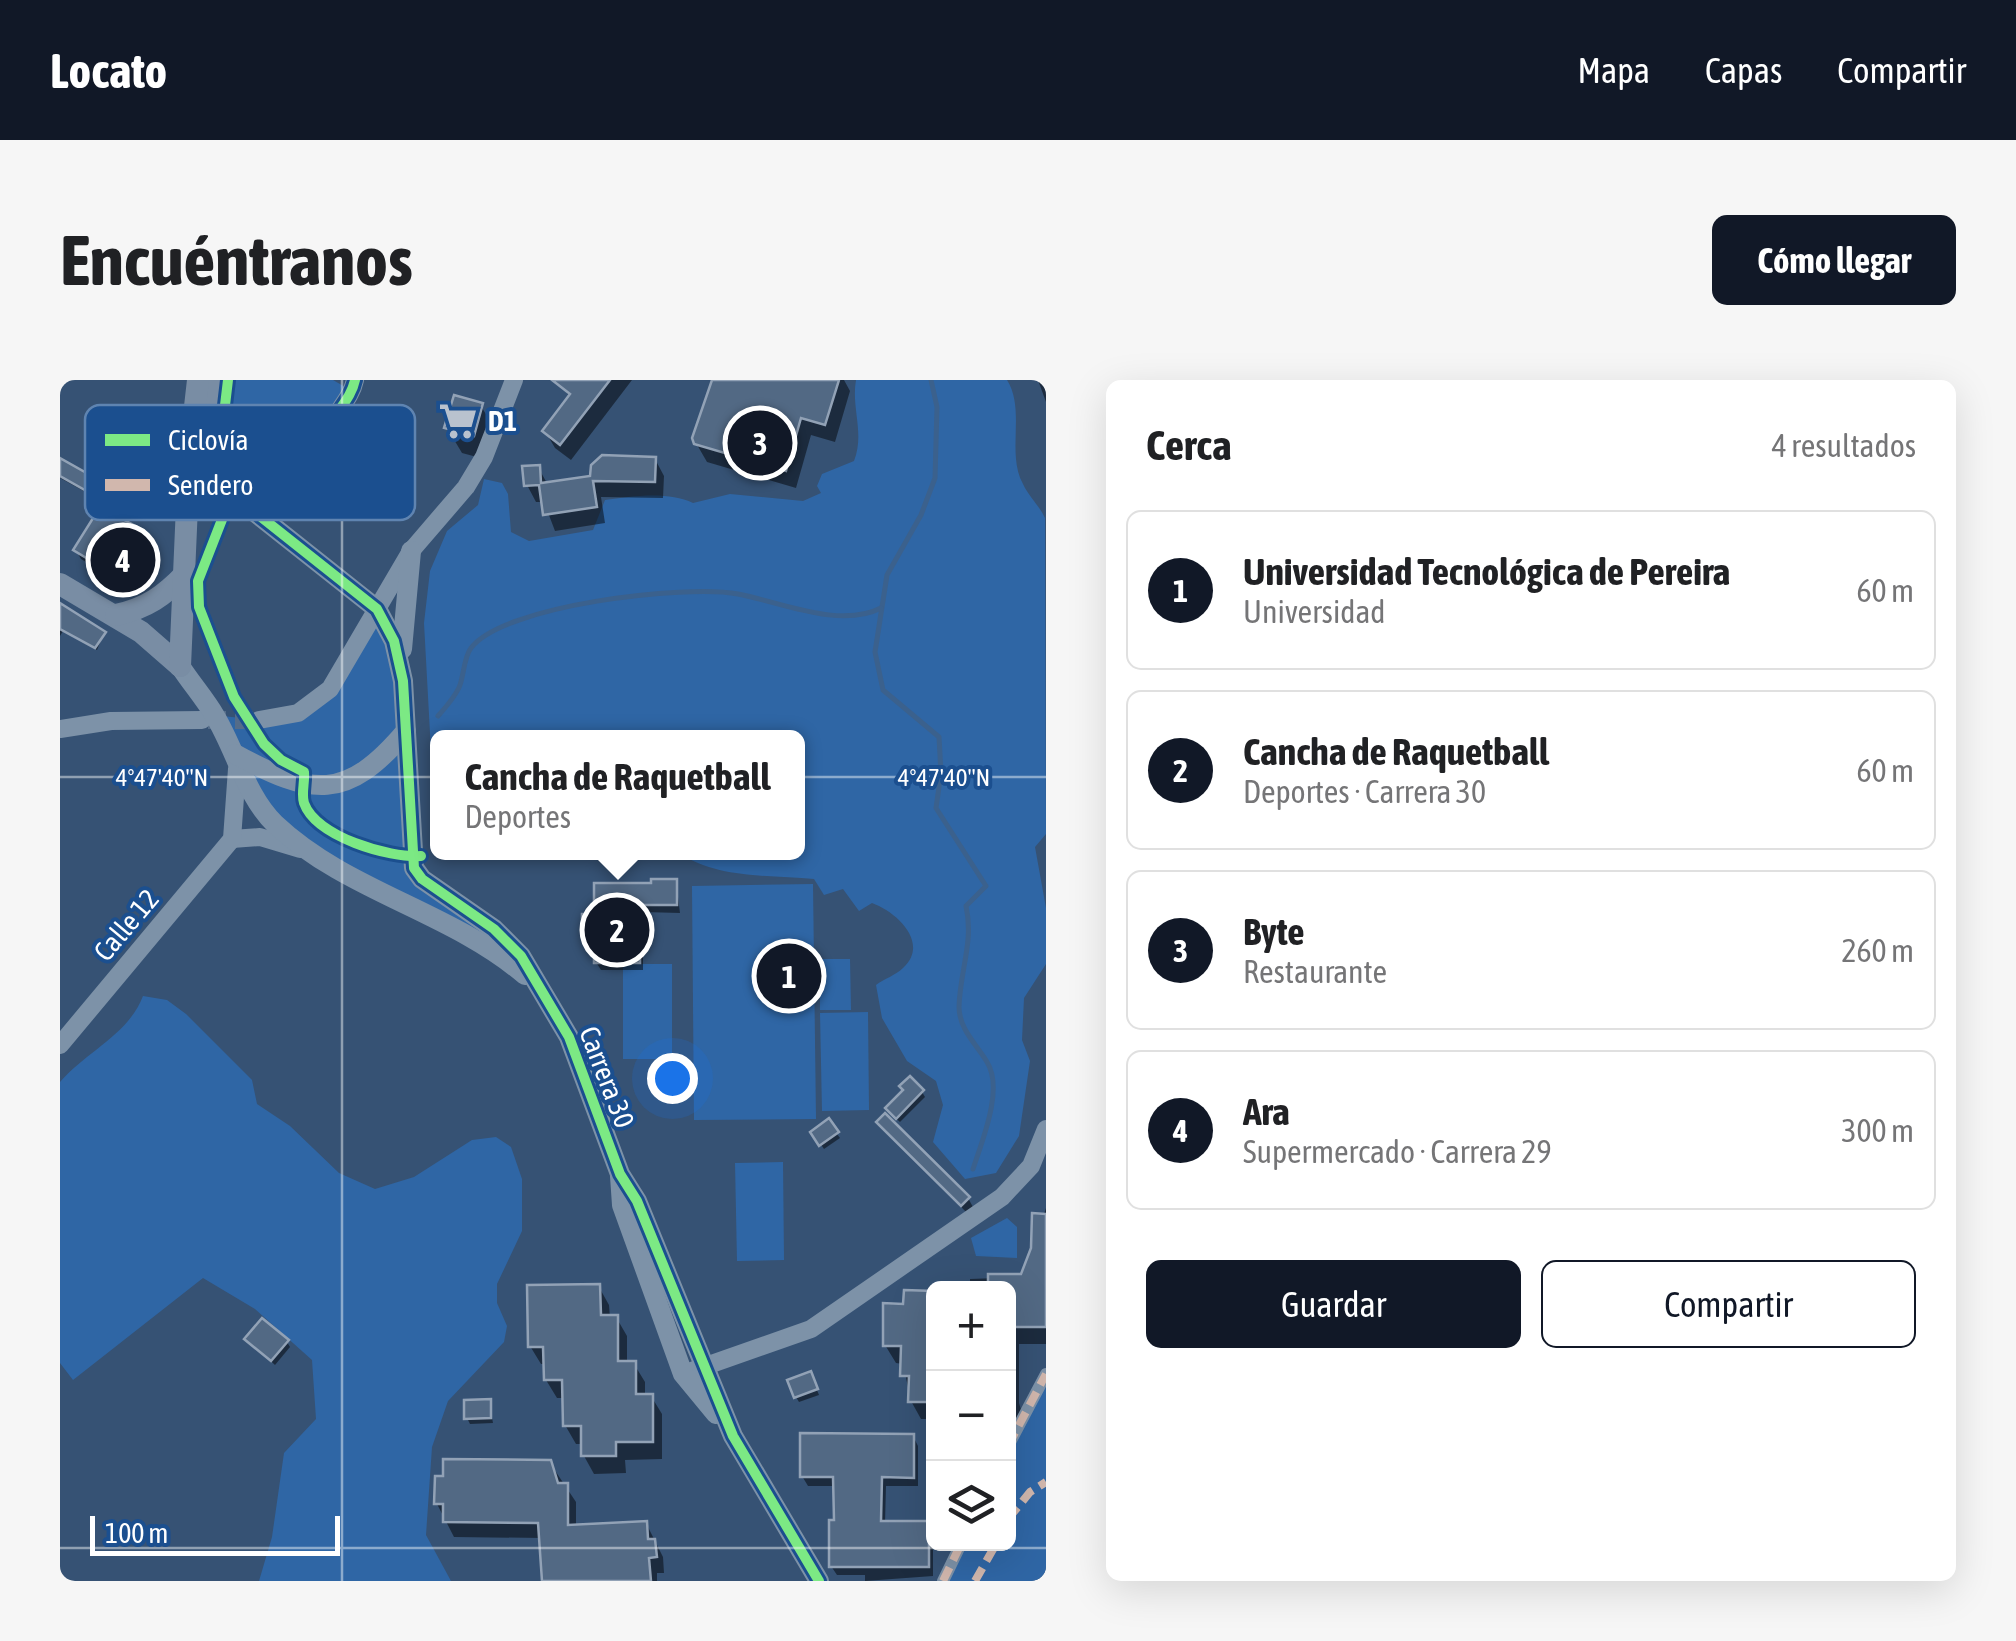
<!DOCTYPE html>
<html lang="es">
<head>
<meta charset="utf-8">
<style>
	:root { --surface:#fff; --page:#f6f6f6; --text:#202124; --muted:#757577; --line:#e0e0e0; --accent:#111827 }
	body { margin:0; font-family:"Asap Condensed",sans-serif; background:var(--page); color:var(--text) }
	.controls { position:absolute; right:30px; bottom:30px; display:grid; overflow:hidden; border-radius:15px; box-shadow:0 10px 40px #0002 }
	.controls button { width:90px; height:90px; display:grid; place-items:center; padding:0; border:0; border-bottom:2px solid var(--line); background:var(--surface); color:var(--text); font:50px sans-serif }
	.scale { position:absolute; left:30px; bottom:25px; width:250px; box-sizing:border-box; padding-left:10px; border:5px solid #fff; border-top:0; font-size:28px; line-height:35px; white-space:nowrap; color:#fff; -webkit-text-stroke:8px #1b4f8f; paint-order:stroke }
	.you { position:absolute; left:612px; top:698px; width:35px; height:35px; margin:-25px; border:8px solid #fff; border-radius:50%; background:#1a73e8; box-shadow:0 0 0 15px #1a73e833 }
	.badge { display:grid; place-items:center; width:65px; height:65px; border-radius:50%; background:var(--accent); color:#fff; font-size:32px; font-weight:700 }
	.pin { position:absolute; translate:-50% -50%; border:5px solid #fff; box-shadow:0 2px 10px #0006 }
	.popup { position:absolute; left:370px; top:350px; width:375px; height:130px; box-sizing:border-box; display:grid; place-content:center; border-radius:15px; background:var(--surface); filter:drop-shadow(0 2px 8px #0005); font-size:32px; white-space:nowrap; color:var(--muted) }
	.popup b { font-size:38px; color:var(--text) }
	.popup::after { content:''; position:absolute; left:50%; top:100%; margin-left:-20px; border:20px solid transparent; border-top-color:var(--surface) }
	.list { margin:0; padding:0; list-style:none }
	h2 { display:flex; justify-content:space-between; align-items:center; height:130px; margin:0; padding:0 40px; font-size:42px }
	h2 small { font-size:32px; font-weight:400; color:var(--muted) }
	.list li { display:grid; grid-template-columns:65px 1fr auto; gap:30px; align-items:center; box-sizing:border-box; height:160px; margin:0 20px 20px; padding:0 20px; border:2px solid var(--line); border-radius:15px }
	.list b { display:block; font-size:38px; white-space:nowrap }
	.list p { margin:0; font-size:32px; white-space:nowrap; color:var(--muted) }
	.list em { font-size:32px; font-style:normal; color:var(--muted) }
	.actions { display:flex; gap:20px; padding:30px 40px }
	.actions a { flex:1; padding:22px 0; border:2px solid var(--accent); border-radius:15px; text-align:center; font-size:35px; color:var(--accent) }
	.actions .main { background:var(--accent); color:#fff }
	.icon { flex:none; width:55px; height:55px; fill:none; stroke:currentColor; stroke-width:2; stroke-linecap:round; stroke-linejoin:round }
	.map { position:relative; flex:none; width:986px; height:1201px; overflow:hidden; border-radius:15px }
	header { display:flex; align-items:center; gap:60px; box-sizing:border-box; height:140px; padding:0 50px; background:var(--accent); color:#fff }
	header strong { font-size:48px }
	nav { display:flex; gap:55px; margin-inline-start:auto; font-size:35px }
	.intro { display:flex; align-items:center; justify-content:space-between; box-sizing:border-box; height:240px; padding:0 60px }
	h1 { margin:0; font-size:70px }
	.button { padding:25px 45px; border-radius:15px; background:var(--accent); color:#fff; font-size:35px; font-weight:700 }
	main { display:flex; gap:60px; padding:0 60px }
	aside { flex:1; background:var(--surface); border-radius:15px; box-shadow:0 10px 40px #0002 }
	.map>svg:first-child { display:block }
</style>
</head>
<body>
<header>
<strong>Locato</strong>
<nav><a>Mapa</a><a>Capas</a><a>Compartir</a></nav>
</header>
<div class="intro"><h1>Encuéntranos</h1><a class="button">Cómo llegar</a></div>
<main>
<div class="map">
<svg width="986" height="1201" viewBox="0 0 986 1201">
	<rect width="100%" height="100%" fill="#365274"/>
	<g fill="#2f66a5">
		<polygon points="159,0 273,0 292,11 231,76 149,74"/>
		<path d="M796,0H947C966,30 946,73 963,104C969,117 979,125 985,138L986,454L975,467L986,528V584L964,618L962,660L970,681L959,756L936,793L905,799L873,762L883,725L876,701L847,681L822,638L816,605C824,599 836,595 843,588C870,563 837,532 812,523L799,531L783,509L764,515L754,499C710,495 658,499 619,473L737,472V358H377V407L373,408L364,243L370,191L387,151L418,125L424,99L442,103L448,114L451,152L469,161L533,150L545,120C572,116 609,111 633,123L670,114L743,121L761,113L757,106L762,94L794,81C805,53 791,28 796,0Z"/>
		<polygon points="317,229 334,261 351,477 415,535 478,606 214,443 154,335 199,340 256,322"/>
		<polygon points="753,504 756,739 634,740 632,506"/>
		<polygon points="760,579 790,579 791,630 760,630"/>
		<rect x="563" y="584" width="49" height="95"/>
		<path d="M83,616L107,620L126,634L192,700L197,724L230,746L279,793L315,809L354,797L412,760L436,757L451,767L462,799V851L437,904V923L447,946L444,962L388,1021L372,1067L366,1155L391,1201H199L212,1157L224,1073L256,1039L252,980L195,929L143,898L13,1000L0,983V702C27,671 68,655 83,616Z"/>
		<polygon points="808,632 809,730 762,731 760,633"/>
		<polygon points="723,782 724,880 677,881 675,783"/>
		<polygon points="947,838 957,847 957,878 916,876 911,858"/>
		<polygon points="986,994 986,1201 883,1201 901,1164 948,1164 949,1066"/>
	</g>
	<g fill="#0007">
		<polygon points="508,0 572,0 511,80 495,68 485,51 510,18 503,6"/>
		<polygon points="653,0 784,0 790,11 775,62 751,55 736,108 647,82 636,63"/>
		<polygon points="978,0 986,0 986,22"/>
		<polygon points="421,26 436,51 428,80 402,73 387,48"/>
		<polygon points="595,79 604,96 603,118 541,117 545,143 495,151 484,122 476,122 467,105 478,87 488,105 533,98"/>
		<polygon points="0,83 45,106 48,111 42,121 0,98"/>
		<polygon points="81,152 86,161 67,206 21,179 16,170"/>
		<polygon points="0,231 44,253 37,270 3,251 0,256"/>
		<polygon points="616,501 620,533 583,532 583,590 541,590 536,582 536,556 529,556 524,548 536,536 536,505"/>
		<polygon points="862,712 865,717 840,742 831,734"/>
		<polygon points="768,742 780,758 764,769 753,753"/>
		<polygon points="819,742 908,818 913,827 907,833"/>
		<polygon points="986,828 986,964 959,964 959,1023 965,1044 948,1044 948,908 910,908 910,899 963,897"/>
		<polygon points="539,907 549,925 550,938 556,937 567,956 567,984 574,984 585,1002 585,1016 591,1016 602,1034 602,1079 565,1080 566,1093 534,1094 524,1076 524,1064 516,1064 505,1045 505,1018 497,1018 486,1000 486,984 481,984 470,966"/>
		<polygon points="874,913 874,1039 861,1039 851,1021 843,984 836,983 825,965 846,926"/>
		<polygon points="187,959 227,962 230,967 215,985"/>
		<polygon points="753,1000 759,1015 739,1022 736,1017"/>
		<polygon points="429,1022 433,1043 410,1044 407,1038"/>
		<polygon points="853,1056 858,1066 858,1106 826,1106 825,1143 867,1143 873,1153 873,1196 805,1201 805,1195 777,1195 771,1186 776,1106 748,1106 742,1096"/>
		<polygon points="490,1083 516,1122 516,1147 586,1143 603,1177 604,1193 597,1193 597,1201 484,1201 482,1158 394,1157 377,1124"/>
	</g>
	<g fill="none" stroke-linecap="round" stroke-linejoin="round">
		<g stroke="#3b618d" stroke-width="5">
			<path d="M871,0L877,27L875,98L861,135L827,195L815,272L823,310L879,357L881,393L876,428L926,506L906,526C914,562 900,590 899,627C899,649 917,665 927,682C944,709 922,761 913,789"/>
			<path d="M378,336C386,327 396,316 400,305C404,294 404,277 411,268C443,225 626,204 678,214C720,222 780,249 821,228"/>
		</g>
	</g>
	<g fill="#526984" stroke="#92a2b6" stroke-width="2.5">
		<polygon points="492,0 550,0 500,65 482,51 510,14"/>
		<polygon points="652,0 779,0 765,45 741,38 726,91 634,64 632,58"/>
		<polygon points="394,15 423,23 414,56 384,48"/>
		<polygon points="542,75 596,77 595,102 533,101 537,127 483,135 479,105 464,106 462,86 480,85 481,103 530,96 531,85"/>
		<polygon points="0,78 46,104 39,118 0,96"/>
		<polygon points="40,127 83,150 62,199 13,170"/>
		<polygon points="0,223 46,252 35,268 0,249"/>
		<polygon points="591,499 617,499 617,525 580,525 580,583 534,583 534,549 522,549 522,534 534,534 534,503 591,503"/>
		<polygon points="850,696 864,710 836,739 825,728 843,710 839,706"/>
		<polygon points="825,733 910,817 901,826 816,742"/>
		<polygon points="769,738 779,752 759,766 750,752"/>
		<polygon points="972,833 986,834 986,947 948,947 948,908 928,908 928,894 961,894 971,868"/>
		<polygon points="540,904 541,935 558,935 558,981 576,981 576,1014 593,1014 593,1062 556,1062 556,1076 521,1076 521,1046 503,1046 502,1000 484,1000 483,967 468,967 467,905"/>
		<polygon points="844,910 874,911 874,1022 848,1022 849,996 840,996 841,966 823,966 823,923 843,924"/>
		<polygon points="202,938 229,960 211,981 184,959"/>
		<polygon points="751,991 758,1009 734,1018 727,1000"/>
		<polygon points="431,1019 431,1038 404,1039 404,1020"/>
		<polygon points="740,1053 854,1054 854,1098 822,1097 821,1141 869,1141 869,1187 769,1187 769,1140 774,1140 773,1097 740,1097"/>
		<polygon points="383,1079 491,1080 498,1103 508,1103 508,1145 587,1141 588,1159 595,1159 597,1177 589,1178 591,1201 482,1201 478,1143 383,1142 383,1124 374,1124 375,1096 383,1096"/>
	</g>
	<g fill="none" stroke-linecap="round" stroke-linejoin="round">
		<polyline stroke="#546c89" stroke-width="18" stroke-dasharray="18 9" stroke-linecap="butt" points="148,340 199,340"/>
		<g stroke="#7d92a8" stroke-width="12">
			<polyline points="948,1066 986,994"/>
			<polyline points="883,1201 901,1164"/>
		</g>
		<g stroke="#7d92a8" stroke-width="18">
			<path d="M149,74C201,85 244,80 276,35C284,23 292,14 295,0"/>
			<polyline points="199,340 238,333 270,309 351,171 406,107 424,77 454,0"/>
			<polyline points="0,349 51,341 142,340"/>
			<polyline points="172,459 200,457 240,469"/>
			<polyline points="0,665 172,459 177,389"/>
			<polyline points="623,994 751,949 942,817 971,786 986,749"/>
		</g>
		<g stroke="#7d92a8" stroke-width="20">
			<polyline points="149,74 153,91 172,114 317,229 334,261 343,301 354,488 362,499 434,549 461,576 509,657 560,794 577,821 673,1056 759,1201"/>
			<polyline points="342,269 351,171"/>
			<path d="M120,286C131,303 145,319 155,336C176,371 186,416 215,444C287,512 390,531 465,595"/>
			<path d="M175,374C252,416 286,422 346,351"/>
			<polyline points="560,796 562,825 623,994 656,1034"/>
		</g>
		<g stroke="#798da4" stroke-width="22">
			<polyline points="149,74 159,0"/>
			<polyline points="0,204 81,252 120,286"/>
			<path d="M56,235C87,228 104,216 126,193"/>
			<polyline points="120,286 129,80 138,0"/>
		</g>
		<g stroke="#d1b7ad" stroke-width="8" stroke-dasharray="15 8" stroke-linecap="butt">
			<polyline points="948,1066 986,994"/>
			<polyline points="948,1139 970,1112 986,1102"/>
			<polyline points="883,1201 901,1164"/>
			<polyline points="915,1201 936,1164"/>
		</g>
		<g stroke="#1b4f8f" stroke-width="16">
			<g id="cycleway">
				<path d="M168,0L159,76L172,114L138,201L139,227L174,317L204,364L221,380L244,392C245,402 241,414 244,423C256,457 329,478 361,476"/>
				<path d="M295,0C292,14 284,23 276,35C244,80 201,85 149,74L153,91L172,114L317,229L334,261L343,301L354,488L362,499L434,549L461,576L509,657L560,794L577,821L673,1056L759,1201"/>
			</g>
		</g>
		<use href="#cycleway" stroke="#7ce984" stroke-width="10"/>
	</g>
	<path fill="none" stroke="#fff" stroke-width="2.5" stroke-opacity="0.45" d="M282,0V1201M0,397H986M0,1168H986"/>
	<defs>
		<g id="supermarket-bare" transform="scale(3)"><path d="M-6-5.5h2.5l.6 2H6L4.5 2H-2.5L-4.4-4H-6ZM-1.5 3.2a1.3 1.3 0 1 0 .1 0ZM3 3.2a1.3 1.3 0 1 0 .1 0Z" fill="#b9c2ce" stroke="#1b4f8f" stroke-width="2.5" paint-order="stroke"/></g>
	</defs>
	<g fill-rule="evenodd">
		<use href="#supermarket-bare" x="398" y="41"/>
	</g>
	<g text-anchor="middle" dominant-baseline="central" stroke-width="8" stroke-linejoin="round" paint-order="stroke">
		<g font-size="28" font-weight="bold" fill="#fff" stroke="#1b4f8f" text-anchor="start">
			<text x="428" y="41">D1</text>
		</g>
		<g font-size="28" fill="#fff" stroke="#1b4f8f">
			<text transform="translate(66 545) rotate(-50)">Calle 12</text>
			<text transform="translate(547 697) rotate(69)">Carrera 30</text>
		</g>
	</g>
	<rect x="25" y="25" width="330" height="115" rx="15" fill="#1b4f8f" stroke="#5f84b1" stroke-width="2.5"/>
	<rect x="45" y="54" width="45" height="12" fill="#7ce984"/>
	<rect x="45" y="99" width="45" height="12" fill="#d1b7ad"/>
	<g font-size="28" fill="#fff">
		<text x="108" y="70">Ciclovía</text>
		<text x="108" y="115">Sendero</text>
	</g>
	<g font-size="25" text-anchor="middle" fill="#fff" stroke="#1b4f8f" stroke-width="8" stroke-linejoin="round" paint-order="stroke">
		<text x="102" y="406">4°47'40"N</text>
		<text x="884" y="406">4°47'40"N</text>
	</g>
</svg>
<div class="controls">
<button>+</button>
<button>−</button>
<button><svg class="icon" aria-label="layers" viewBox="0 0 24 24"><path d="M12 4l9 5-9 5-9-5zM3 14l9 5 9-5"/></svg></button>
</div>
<div class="scale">100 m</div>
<div class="you"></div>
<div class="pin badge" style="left:729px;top:596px">1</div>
<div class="pin badge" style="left:557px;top:550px">2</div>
<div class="popup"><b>Cancha de Raquetball</b>Deportes</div>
<div class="pin badge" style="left:700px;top:63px">3</div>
<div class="pin badge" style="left:63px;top:180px">4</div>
</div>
<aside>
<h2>Cerca<small>4 resultados</small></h2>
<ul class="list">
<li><span class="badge">1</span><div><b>Universidad Tecnológica de Pereira</b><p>Universidad</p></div><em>60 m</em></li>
<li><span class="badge">2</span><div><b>Cancha de Raquetball</b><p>Deportes · Carrera 30</p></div><em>60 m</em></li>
<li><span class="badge">3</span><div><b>Byte</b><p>Restaurante</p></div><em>260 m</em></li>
<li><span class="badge">4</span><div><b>Ara</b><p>Supermercado · Carrera 29</p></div><em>300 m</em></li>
</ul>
<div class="actions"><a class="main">Guardar</a><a>Compartir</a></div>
</aside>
</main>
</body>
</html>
